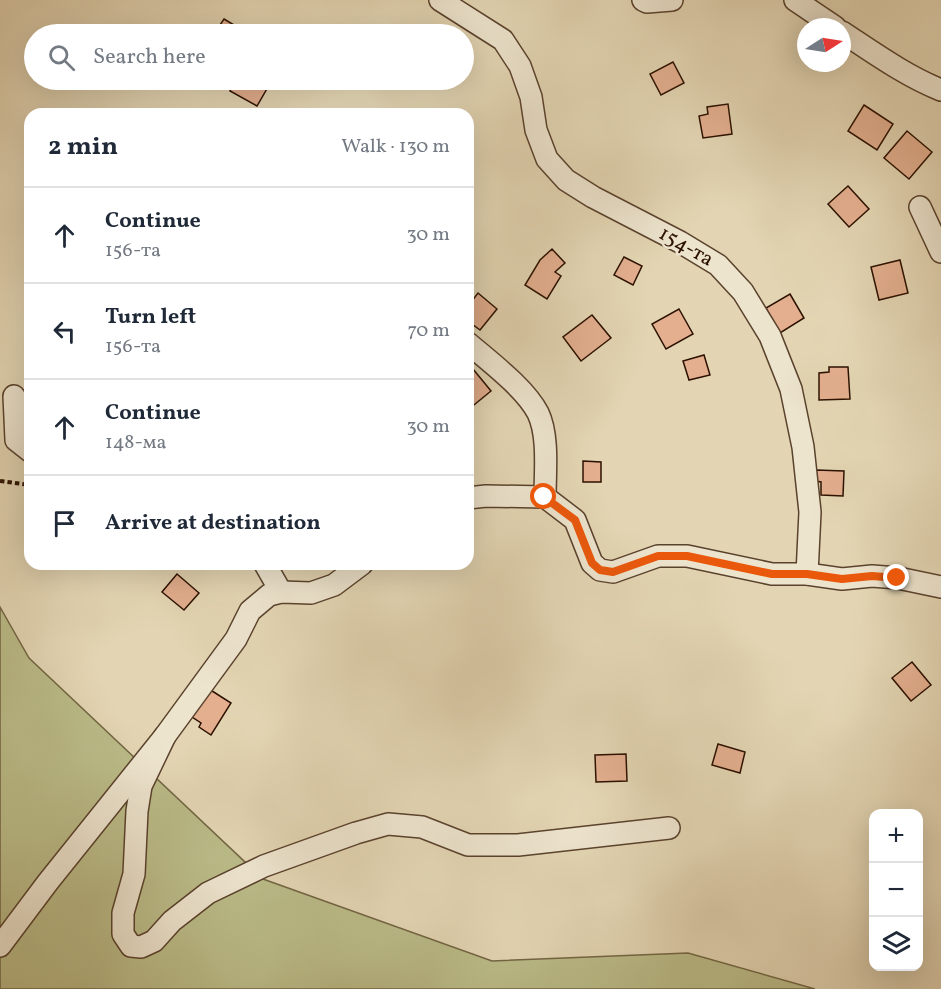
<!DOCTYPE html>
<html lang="en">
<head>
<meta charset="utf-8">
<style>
	:root { --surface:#fff; --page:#f2f2f3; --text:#1f2937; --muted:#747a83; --line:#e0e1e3 }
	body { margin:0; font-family:Vollkorn,serif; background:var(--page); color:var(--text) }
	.controls { position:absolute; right:18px; bottom:18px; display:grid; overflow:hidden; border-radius:12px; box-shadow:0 6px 24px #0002 }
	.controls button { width:54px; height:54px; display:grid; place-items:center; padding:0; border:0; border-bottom:2px solid var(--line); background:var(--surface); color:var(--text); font:30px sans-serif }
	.compass { position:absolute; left:797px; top:18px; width:54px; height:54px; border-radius:50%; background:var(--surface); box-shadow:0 6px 24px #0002; rotate:78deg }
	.stop { position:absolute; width:18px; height:18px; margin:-14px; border:4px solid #ea580c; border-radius:50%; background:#fff }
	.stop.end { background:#ea580c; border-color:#fff; box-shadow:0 2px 6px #0008 }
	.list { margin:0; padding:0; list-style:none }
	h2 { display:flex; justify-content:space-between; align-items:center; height:78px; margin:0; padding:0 24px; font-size:26px }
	h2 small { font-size:20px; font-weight:400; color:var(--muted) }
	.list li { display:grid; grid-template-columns:39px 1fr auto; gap:18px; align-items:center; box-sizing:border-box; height:96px; padding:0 24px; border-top:2px solid var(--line) }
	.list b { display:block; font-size:22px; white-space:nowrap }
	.list p { margin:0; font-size:20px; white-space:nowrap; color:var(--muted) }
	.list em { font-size:20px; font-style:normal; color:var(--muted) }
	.icon { flex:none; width:33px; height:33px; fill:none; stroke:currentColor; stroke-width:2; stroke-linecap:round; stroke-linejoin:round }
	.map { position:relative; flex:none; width:941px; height:989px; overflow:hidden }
	.search { position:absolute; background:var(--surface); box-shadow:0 6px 24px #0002; left:24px; top:24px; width:450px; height:66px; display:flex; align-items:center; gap:15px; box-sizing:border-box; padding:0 21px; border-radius:33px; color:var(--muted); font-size:22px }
	.panel { position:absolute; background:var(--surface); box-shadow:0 6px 24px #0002; left:24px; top:108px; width:450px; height:462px; border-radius:18px }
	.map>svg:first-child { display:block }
</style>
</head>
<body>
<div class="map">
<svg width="941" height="989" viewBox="0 0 941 989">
	<rect width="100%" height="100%" fill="#e3d5b3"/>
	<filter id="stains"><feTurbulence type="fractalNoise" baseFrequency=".00333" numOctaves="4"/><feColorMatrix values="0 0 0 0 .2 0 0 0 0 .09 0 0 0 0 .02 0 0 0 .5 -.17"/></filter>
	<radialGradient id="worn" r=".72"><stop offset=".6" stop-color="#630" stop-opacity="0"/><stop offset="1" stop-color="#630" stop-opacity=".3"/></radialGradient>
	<polygon fill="#babb88" stroke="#736644" stroke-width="1.5" points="0,607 29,658 263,879 492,961 688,953 815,989 0,989"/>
	<g fill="#e3af8f" stroke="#2c1100" stroke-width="1.5">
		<polygon points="224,19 249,34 214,34"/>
		<polygon points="673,62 684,83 661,95 650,74"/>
		<polygon points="236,80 272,80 257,106 230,91"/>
		<polygon points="728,104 732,134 703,138 699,116 708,114 707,107"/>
		<polygon points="864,105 893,124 877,150 848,131"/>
		<polygon points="907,131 932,152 909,179 884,158"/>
		<polygon points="848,186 869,209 849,227 828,204"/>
		<polygon points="552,249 565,263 555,272 561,276 547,299 525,285 540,260"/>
		<polygon points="624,257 642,266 633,285 614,275"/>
		<polygon points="900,260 908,293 879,300 871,267"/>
		<polygon points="478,293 497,309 480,330 468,321 468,306"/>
		<polygon points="790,294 804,318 780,333 766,308"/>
		<polygon points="679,309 693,334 666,349 652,324"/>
		<polygon points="592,315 611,338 581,361 563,337"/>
		<polygon points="704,355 710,375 689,380 683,361"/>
		<polygon points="829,367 848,367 850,399 819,400 819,373 829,372"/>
		<polygon points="473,369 491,391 469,409 468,373"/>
		<polygon points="583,461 601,462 601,482 583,482"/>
		<polygon points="816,470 844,471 843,496 821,495 821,482 815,481"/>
		<polygon points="177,574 199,593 184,610 162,592"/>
		<polygon points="912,662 931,685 911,701 892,678"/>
		<polygon points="209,689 231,703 211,735 199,727 201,723 192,717"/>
		<polygon points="718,744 745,752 740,773 712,765"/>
		<polygon points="626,754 627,781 596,782 595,755"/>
	</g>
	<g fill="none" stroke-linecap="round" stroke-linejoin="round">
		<g stroke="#5a422d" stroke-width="24">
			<g id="street">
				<polyline points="440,0 503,40 520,66 531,97 536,130 547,159 566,180 593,197 680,242 718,265 743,292 770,336 791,389 803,447 810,512 807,574"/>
				<polyline points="643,0 647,2 672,0"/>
				<polyline points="795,0 835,27"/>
				<path d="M842,32C874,53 906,76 941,90"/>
				<polyline points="920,207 941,252"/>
				<path d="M468,343C490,362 525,388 538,413C549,436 545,472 545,497L575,520L592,563L600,570L613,572L658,556H687L772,574H807L842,579L872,576L898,578L941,587"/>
				<polyline points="14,396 16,440 30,451"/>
				<polyline points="468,498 486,496 545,497"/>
				<polyline points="265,564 281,592"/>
				<polyline points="165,736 141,786 137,811 134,874 123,913 123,934 131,946 141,947 154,941 172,921 208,893 264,866 356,833 388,824 422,827 468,845 518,845 669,828"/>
				<polyline points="0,946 48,882 165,736 236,639 250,611 269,595 281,592 311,593 334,585 362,564"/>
			</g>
		</g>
		<polyline stroke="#2c1100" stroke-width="4" stroke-dasharray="4.5 3" stroke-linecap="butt" points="0,481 30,485"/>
		<use href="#street" stroke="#ede4ce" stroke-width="21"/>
	</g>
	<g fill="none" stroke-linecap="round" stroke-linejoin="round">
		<polyline stroke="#ea580c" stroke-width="8" points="544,497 575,520 592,563 600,570 613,572 658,556 687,556 772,574 807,574 842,579 872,576 897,578"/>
	</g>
	<g text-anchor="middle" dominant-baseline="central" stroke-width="5" stroke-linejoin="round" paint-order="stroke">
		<g font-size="21" fill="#2c1100" stroke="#ede4ce">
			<text transform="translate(686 247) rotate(30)">154-та</text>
		</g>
	</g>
	<rect width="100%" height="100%" filter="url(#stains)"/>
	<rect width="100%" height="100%" fill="url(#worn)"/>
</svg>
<div class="controls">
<button>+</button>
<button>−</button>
<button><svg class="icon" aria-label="layers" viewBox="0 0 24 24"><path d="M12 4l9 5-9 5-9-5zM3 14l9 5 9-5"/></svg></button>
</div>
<svg class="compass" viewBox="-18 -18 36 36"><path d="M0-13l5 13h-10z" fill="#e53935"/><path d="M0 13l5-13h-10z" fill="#747a83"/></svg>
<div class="stop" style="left:544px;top:497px"></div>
<div class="stop end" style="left:897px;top:578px"></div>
<div class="search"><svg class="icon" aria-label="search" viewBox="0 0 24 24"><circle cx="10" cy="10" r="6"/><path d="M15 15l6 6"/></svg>Search here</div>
<section class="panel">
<h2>2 min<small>Walk · 130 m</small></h2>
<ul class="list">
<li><svg class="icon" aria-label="ahead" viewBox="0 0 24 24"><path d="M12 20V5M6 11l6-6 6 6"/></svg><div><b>Continue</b><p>156-та</p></div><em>30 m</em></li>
<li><svg class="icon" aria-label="left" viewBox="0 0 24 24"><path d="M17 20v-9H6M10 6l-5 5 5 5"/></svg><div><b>Turn left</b><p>156-та</p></div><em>70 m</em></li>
<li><svg class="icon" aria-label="ahead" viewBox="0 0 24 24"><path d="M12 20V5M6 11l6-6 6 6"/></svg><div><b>Continue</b><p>148-ма</p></div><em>30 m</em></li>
<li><svg class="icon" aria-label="arrive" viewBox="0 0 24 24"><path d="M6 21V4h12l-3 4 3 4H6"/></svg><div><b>Arrive at destination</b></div></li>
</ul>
</section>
</div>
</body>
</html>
